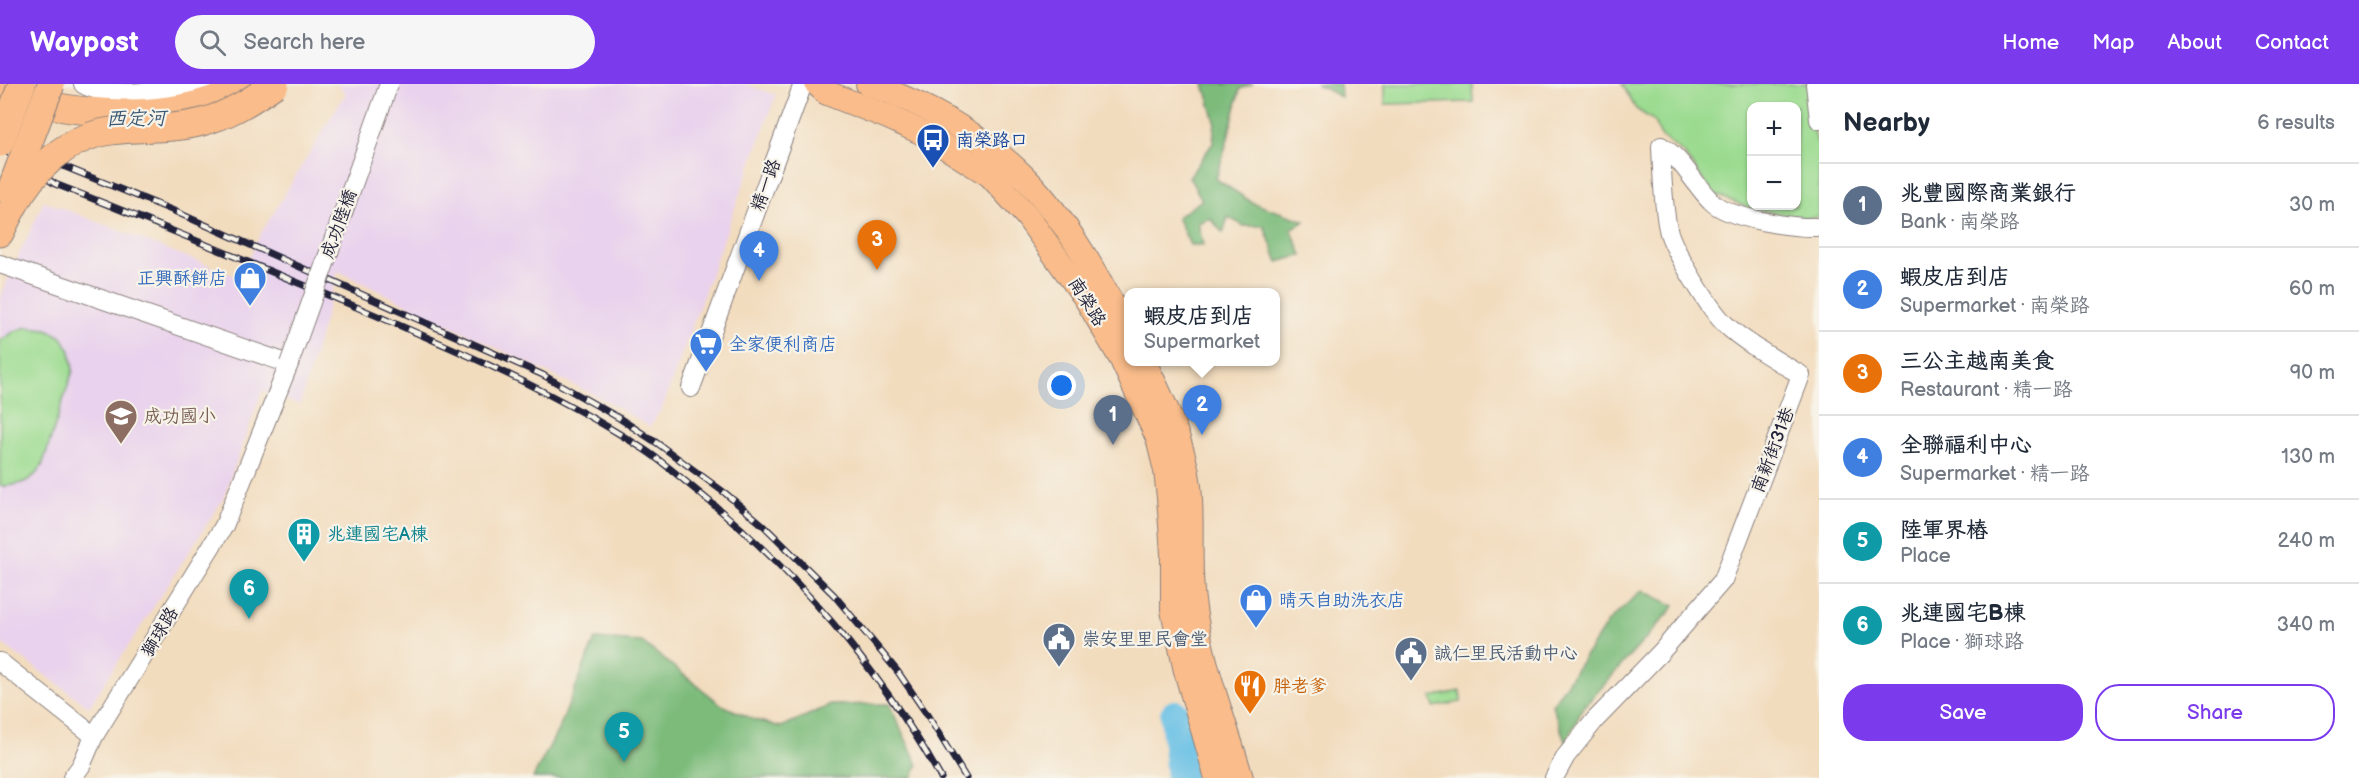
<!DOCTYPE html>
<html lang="en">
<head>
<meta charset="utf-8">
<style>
	:root { --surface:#fff; --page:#f6f6f7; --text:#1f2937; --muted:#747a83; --line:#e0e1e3; --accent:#7c3aed }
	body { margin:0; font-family:"Balsamiq Sans","LXGW WenKai TC",sans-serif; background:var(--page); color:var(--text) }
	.controls { position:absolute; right:18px; top:18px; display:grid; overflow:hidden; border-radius:12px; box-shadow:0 2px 4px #0004 }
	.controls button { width:54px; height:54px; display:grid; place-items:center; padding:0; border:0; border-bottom:2px solid var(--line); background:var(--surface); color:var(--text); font:30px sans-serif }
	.you { position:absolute; left:1062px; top:302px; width:21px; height:21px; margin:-15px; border:4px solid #fff; border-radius:50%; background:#1a73e8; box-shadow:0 0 0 9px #1a73e833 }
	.badge { display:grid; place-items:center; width:39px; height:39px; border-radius:50%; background:var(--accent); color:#fff; font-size:20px; font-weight:700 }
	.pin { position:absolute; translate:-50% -50px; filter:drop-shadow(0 2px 3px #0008) }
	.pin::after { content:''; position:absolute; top:32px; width:21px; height:18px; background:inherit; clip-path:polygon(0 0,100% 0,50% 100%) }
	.popup { position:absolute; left:1124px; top:204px; width:156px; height:78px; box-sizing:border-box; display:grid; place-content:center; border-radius:12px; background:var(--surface); filter:drop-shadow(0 2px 4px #0005); font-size:20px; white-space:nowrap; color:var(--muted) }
	.popup b { font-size:22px; color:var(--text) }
	.popup::after { content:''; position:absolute; left:50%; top:100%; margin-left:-12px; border:12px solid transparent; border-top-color:var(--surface) }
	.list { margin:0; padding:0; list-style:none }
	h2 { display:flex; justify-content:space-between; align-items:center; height:78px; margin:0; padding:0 24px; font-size:26px }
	h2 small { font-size:20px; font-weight:400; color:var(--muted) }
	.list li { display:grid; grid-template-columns:39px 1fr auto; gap:18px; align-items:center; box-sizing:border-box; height:84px; padding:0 24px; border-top:2px solid var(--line) }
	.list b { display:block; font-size:22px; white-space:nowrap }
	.list p { margin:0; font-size:20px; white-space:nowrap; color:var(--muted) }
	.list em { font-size:20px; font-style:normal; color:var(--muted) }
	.actions { display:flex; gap:12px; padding:18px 24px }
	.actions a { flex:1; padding:14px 0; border:2px solid var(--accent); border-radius:24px; text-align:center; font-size:21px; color:var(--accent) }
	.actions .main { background:var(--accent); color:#fff }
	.icon { flex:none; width:33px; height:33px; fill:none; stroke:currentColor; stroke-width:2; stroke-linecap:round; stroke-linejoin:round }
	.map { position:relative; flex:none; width:1819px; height:694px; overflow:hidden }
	header { display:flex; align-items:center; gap:36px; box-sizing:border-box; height:84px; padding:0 30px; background:var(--accent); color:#fff }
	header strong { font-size:28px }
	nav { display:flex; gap:33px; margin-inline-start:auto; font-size:21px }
	.search { width:420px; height:54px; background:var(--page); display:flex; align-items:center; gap:15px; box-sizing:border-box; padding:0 21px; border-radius:33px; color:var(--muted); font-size:22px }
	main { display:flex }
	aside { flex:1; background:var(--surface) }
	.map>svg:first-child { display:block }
</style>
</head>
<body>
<header>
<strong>Waypost</strong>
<div class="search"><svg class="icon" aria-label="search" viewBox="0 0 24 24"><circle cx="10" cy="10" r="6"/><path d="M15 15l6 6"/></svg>Search here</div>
<nav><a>Home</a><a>Map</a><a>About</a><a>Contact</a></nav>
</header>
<main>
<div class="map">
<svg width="1819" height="694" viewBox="0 0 1819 694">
	<rect width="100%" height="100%" fill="#f7f3e8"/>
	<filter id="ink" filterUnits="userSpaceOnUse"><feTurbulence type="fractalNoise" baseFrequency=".0167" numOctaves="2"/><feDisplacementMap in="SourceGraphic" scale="12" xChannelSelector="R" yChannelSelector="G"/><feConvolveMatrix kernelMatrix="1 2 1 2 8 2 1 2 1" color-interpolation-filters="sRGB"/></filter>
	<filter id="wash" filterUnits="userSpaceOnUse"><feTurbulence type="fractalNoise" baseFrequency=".008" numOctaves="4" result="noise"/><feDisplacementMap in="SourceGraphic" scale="24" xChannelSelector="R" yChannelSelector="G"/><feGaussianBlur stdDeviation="1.35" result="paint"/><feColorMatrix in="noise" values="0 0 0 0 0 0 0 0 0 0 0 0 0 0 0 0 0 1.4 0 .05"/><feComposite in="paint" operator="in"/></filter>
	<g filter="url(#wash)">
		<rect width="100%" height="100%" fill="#f2dcbe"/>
		<polygon fill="#e9d2ed" points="337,0 745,0 776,11 663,322 650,343 609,318 338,187 300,321 262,307 223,415 89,623 0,558 0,216 9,192 44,117 240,194 260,151 346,9"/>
		<g fill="#9bdb90" stroke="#5e7e66" stroke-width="1.5" fill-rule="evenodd">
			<polygon points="1385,0 1472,0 1473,18 1385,20"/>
			<path d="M1622,0H1808L1814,48L1819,64V133L1804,134L1752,125L1714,110L1684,70L1661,52L1653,36L1636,25ZM1752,22H1796V122H1752Z"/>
			<path d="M27,243L47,245L62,253L70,267L73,286L42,382C32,398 18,402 0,402V257L15,247Z"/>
			<polygon points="1461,607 1461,618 1434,623 1431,613"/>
		</g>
		<g fill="#7cbb7a" stroke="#4f6e5a" stroke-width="1.5">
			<polygon points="1204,0 1253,0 1240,5 1228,54 1216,95 1253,119 1305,137 1291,145 1302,171 1278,178 1264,142 1244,142 1228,133 1223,149 1210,134 1198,139 1203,161 1190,161 1177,133 1202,116 1189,93 1213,59 1215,37"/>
			<polygon points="1316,0 1340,0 1341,13"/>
			<polygon points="1642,506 1675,522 1583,624 1566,659 1552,621 1608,538"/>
			<polygon points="595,555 642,558 722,621 755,636 781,643 831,621 889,620 918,681 912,694 533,694 560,642"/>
		</g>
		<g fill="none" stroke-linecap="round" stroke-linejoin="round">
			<polyline stroke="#68c0e5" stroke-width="30" points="1175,631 1181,694"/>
		</g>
	</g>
	<g filter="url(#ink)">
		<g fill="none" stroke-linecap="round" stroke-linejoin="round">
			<g stroke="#8a7f7c" stroke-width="20">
				<g id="minor">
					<path d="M83,0C106,16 183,5 211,0"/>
					<polyline points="1815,0 1819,36"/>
					<polyline points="0,180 289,280 224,442 94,652 81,682 72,694"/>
					<polyline points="691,304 803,0"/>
					<polyline points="0,578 94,652"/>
					<path d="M1554,694L1566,672L1595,636L1661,568L1723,496L1801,291C1779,278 1742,257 1725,240C1710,226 1675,168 1669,149C1663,127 1662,86 1661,62C1684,76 1693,99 1711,117C1728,135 1794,144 1819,143"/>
				</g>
			</g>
			<g stroke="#8a7f7c" stroke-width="26">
				<g id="major">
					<polyline points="817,0 827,9 888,33 925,50 990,91 1027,132 1087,216 1122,276 1158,354 1166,387 1169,413 1173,470 1173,526 1186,587 1217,694"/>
					<path d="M868,0C924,19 982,51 1024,93C1068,137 1099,195 1128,249"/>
					<path d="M1144,278C1163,316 1184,359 1189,402C1193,440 1188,479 1193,517C1200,577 1224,636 1241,694"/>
				</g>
			</g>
			<g stroke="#8a7f7c" stroke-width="29">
				<g id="highway">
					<path d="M0,7C74,34 178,41 247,0"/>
					<polyline points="0,149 13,123"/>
				</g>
			</g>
			<use href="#minor" stroke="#fff" stroke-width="18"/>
			<use href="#major" stroke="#f9bc8a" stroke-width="24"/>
			<use href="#highway" stroke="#f9bc8a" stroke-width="27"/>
			<g stroke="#22223b" stroke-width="7">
				<g id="rail">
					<polyline points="0,44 63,82 174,127 543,291 619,334 657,359 725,409 763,441 834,511 898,588 926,629 966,694"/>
					<path d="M0,63L55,100C149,136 242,176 335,214C441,259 548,303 645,366C663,378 680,393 697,407C795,486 879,584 941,694"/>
				</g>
			</g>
			<use href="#rail" stroke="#f7f3e8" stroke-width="4.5" stroke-dasharray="14" stroke-linecap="butt"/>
			<g stroke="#8a7f7c" stroke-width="20" stroke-linecap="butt">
				<polyline id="minor-bridge" points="289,280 389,0"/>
			</g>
			<g stroke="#8a7f7c" stroke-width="29" stroke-linecap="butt">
				<g id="highway-bridge">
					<polyline points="0,59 22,0"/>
					<polyline points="10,108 51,0"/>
					<path d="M13,123C33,86 67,53 111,47C141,43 172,46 202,38C229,31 252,16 275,0"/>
				</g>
			</g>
			<use href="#minor-bridge" stroke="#fff" stroke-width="18"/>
			<use href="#highway-bridge" stroke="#f9bc8a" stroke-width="27"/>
		</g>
	</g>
	<defs>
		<g id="bus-pin" transform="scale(1.725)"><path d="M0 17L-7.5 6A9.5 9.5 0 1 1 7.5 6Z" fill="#1a4fb4" stroke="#f7f3e8"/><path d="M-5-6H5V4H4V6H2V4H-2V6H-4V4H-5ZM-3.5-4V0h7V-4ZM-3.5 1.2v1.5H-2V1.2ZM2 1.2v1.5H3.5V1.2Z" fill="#fff"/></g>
		<g id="shop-pin" transform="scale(1.725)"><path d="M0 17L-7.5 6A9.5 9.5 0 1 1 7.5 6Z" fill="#3f7fe0" stroke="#f7f3e8"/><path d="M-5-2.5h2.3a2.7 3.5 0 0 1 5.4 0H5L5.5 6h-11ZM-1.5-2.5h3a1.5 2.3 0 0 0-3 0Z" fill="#fff"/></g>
		<g id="supermarket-pin" transform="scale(1.725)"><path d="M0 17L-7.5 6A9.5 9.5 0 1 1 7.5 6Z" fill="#3f7fe0" stroke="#f7f3e8"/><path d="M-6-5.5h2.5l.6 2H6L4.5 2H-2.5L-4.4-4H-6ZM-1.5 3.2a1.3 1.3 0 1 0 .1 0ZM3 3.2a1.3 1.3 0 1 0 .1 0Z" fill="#fff"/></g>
		<g id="school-pin" transform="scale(1.725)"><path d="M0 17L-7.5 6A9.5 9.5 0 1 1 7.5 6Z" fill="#8d6e63" stroke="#f7f3e8"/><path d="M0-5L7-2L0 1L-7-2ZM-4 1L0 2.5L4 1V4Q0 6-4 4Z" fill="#fff"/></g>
		<g id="building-pin" transform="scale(1.725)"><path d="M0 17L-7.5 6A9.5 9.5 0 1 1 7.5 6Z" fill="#0f9aa8" stroke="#f7f3e8"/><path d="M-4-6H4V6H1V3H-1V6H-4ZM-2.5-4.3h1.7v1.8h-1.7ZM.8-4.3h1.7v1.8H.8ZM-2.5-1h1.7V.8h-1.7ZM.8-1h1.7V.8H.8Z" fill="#fff"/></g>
		<g id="civic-pin" transform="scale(1.725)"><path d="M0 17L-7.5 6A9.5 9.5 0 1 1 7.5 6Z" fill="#5c6f8a" stroke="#f7f3e8"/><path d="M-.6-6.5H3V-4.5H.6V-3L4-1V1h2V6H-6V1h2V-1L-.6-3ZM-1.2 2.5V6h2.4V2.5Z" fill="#fff"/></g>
		<g id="restaurant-pin" transform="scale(1.725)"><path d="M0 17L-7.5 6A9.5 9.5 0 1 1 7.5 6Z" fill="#e8710a" stroke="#f7f3e8"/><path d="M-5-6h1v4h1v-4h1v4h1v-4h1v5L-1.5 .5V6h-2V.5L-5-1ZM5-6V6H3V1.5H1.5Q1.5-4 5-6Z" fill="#fff"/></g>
	</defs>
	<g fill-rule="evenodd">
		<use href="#bus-pin" x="933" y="56"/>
		<use href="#shop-pin" x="250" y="194"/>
		<use href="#supermarket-pin" x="706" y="260"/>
		<use href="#school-pin" x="121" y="332"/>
		<use href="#building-pin" x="304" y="450"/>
		<use href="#shop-pin" x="1256" y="516"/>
		<use href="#civic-pin" x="1059" y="555"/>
		<use href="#civic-pin" x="1411" y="569"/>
		<use href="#restaurant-pin" x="1250" y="602"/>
	</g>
	<g text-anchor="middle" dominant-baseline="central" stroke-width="4.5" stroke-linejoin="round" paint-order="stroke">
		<g font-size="18" fill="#164399" stroke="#f7f3e8" text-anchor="start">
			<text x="956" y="56">南榮路口</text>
		</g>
		<g font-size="18" fill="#22223b" stroke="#f7f3e8">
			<text transform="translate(766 101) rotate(-70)">精一路</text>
			<text transform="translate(339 140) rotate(-70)">成功陸橋</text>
			<text transform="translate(1087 218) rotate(58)">南榮路</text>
			<text transform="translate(1773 366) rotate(-69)">南新街31巷</text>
			<text transform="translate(160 548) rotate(-59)">獅球路</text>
		</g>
		<g font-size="18" fill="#366cbe" stroke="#f7f3e8" text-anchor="start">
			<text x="227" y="194" text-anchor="end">正興酥餅店</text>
			<text x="729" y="260">全家便利商店</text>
			<text x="1279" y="516">晴天自助洗衣店</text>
		</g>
		<g font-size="18" fill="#785e54" stroke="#f7f3e8" text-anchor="start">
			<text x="144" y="332">成功國小</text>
		</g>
		<g font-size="18" fill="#0d838f" stroke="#f7f3e8" text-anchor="start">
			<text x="327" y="450">兆連國宅A棟</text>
		</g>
		<g font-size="18" fill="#4e5e75" stroke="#f7f3e8" text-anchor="start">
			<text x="1082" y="555">崇安里里民會堂</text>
			<text x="1434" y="569">誠仁里民活動中心</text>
		</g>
		<g font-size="18" fill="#c56008" stroke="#f7f3e8" text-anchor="start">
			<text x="1273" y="602">胖老爹</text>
		</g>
		<g font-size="20" font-style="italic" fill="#3a5976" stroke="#f7f3e8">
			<text transform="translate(136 35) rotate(-1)">西定河</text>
		</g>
	</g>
</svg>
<div class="controls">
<button>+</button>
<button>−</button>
</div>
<div class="you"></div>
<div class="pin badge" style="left:1113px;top:361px;background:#5c6f8a">1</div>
<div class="pin badge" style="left:1202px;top:351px;background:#3f7fe0">2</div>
<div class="popup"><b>蝦皮店到店</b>Supermarket</div>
<div class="pin badge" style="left:877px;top:186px;background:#e8710a">3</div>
<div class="pin badge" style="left:759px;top:197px;background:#3f7fe0">4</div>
<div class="pin badge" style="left:624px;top:678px;background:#0f9aa8">5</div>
<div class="pin badge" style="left:249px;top:535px;background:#0f9aa8">6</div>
</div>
<aside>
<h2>Nearby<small>6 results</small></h2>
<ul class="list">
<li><span class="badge" style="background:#5c6f8a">1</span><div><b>兆豐國際商業銀行</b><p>Bank · 南榮路</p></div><em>30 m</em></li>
<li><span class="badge" style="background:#3f7fe0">2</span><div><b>蝦皮店到店</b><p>Supermarket · 南榮路</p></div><em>60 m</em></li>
<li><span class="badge" style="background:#e8710a">3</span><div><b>三公主越南美食</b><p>Restaurant · 精一路</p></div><em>90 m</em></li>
<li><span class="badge" style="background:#3f7fe0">4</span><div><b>全聯福利中心</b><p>Supermarket · 精一路</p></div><em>130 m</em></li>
<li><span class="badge" style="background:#0f9aa8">5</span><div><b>陸軍界樁</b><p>Place</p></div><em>240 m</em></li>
<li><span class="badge" style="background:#0f9aa8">6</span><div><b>兆連國宅B棟</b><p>Place · 獅球路</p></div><em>340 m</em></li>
</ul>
<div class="actions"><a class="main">Save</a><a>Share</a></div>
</aside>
</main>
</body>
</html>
